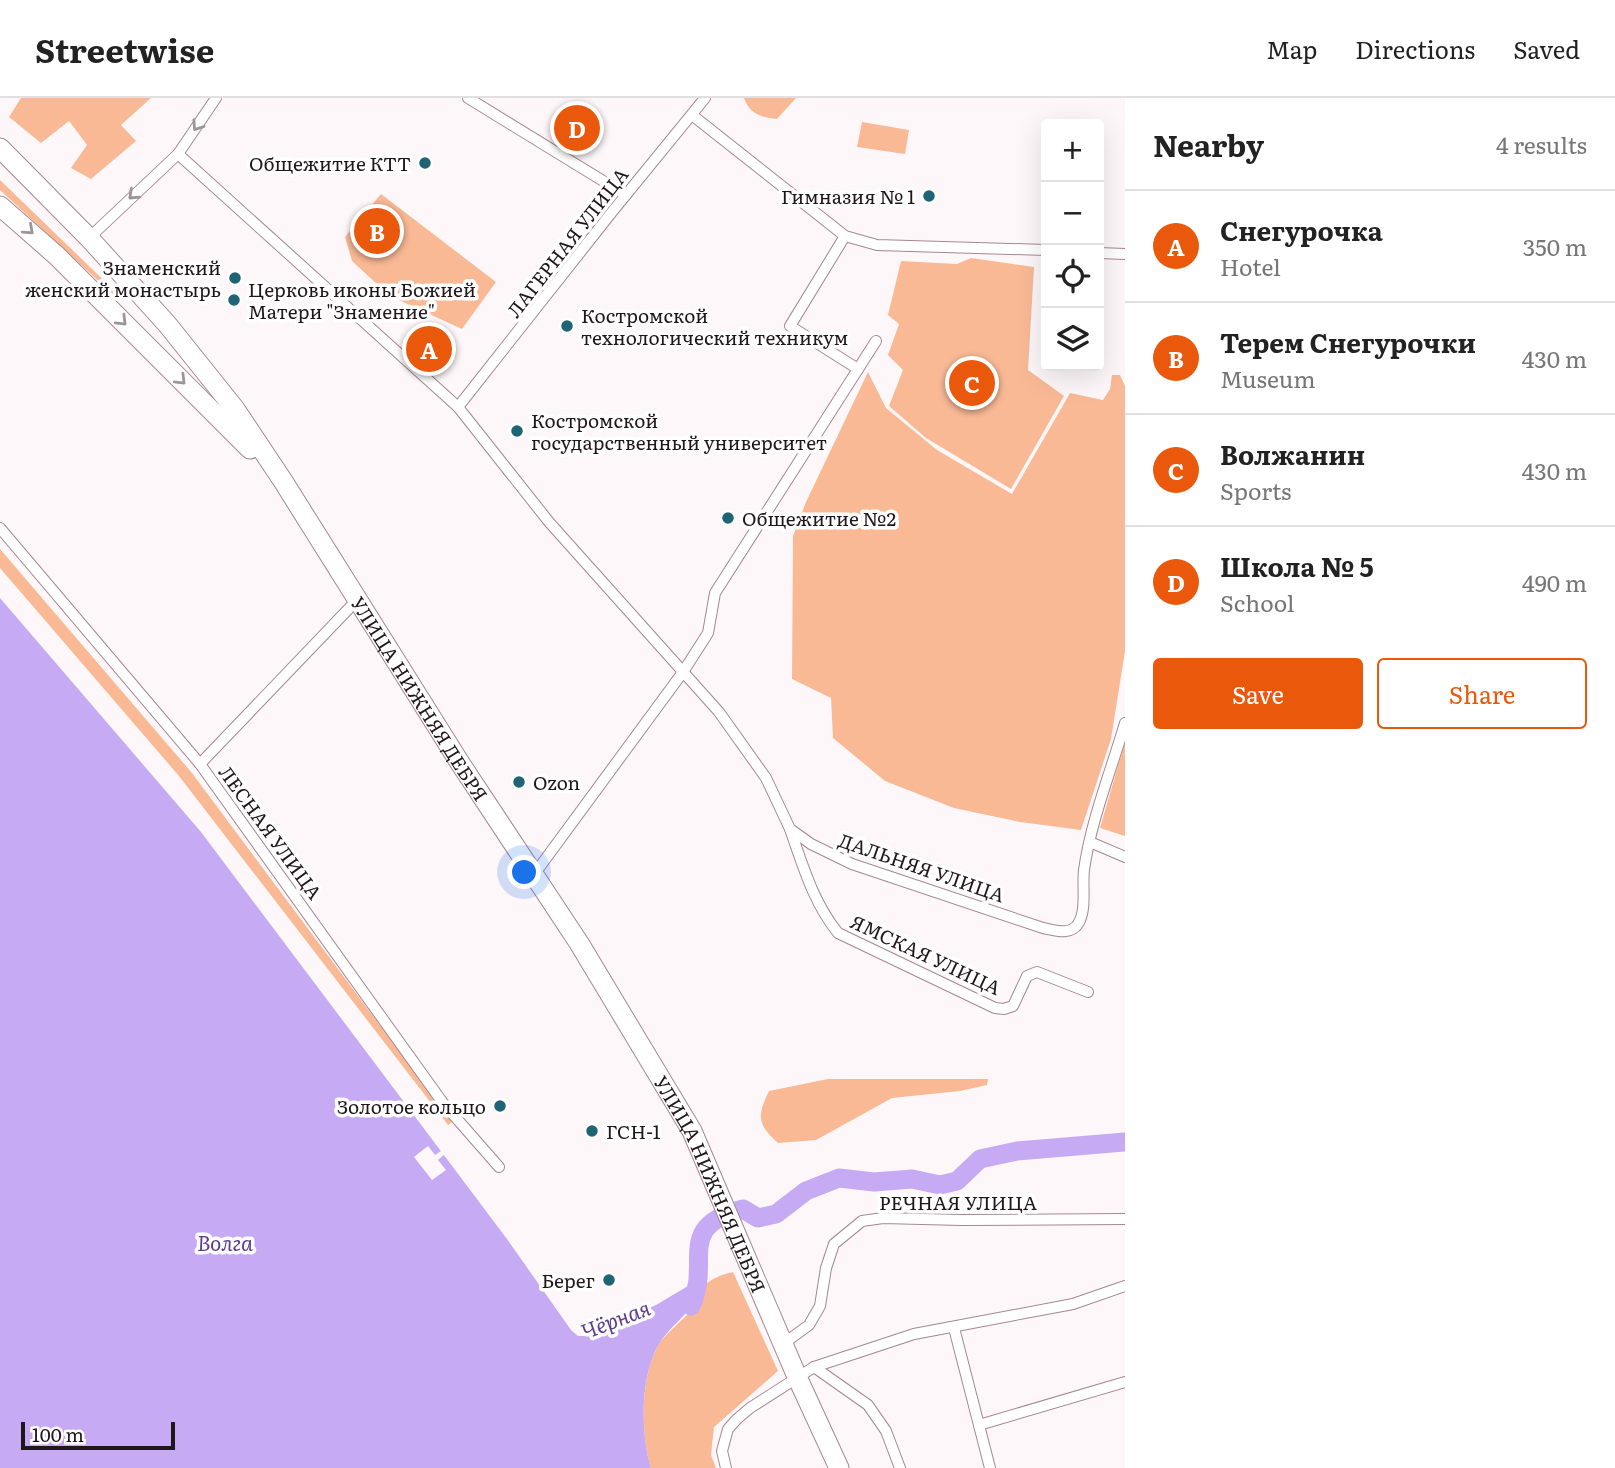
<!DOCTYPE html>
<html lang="en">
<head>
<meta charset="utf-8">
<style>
	:root { --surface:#fff; --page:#f6f6f6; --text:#222; --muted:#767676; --line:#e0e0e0; --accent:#ea580c }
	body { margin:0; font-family:Literata,serif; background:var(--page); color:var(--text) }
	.controls { position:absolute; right:21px; top:21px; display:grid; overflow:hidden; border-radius:7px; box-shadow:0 7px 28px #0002 }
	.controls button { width:63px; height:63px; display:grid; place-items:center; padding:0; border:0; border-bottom:2px solid var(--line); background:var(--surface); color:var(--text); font:35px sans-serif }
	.scale { position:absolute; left:21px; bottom:18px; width:154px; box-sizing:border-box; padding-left:7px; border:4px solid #21161a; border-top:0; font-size:19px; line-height:24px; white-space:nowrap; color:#21161a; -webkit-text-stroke:5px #fff; paint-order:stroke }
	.you { position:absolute; left:525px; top:775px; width:24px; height:24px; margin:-18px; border:5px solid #fff; border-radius:50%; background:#1a73e8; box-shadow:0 0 0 10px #1a73e833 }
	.badge { display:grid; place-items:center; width:46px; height:46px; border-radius:50%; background:var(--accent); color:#fff; font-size:23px; font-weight:700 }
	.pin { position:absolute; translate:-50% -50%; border:4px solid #fff; box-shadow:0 2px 7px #0006 }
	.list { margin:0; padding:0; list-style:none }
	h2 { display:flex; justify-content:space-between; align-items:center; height:91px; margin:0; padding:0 28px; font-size:30px }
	h2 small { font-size:23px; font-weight:400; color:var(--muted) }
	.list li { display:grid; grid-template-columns:46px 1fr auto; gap:21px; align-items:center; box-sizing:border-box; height:112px; padding:0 28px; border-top:2px solid var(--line) }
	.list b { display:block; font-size:26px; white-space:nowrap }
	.list p { margin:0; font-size:23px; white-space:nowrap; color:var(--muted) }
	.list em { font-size:23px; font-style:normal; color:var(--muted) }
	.actions { display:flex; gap:14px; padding:21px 28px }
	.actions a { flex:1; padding:16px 0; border:2px solid var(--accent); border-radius:7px; text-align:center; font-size:24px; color:var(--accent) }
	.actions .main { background:var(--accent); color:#fff }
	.icon { flex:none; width:38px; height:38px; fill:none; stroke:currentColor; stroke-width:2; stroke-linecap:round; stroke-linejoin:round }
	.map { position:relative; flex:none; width:1125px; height:1370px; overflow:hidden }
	header { display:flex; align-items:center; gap:42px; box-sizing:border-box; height:98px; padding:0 35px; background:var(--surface); border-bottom:2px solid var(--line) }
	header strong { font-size:33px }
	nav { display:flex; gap:38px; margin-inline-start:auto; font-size:24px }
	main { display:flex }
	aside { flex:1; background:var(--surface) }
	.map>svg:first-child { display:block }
</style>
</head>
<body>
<header>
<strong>Streetwise</strong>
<nav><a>Map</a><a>Directions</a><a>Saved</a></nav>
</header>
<main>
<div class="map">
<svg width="1125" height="1370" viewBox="0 0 1125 1370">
	<rect width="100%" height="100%" fill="#fef7f9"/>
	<g fill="#f9b995">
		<polygon points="21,0 151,0 121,27 136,43 91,81 71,70 87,47 69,23 41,45 9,19"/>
		<path d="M744,0H796L777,21C761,20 749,15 744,0Z"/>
		<polygon points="862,24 909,32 905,56 857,49"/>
		<polygon points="0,82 121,199 119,202 0,92"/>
		<polygon points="381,96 496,184 462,231 390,198 352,163 345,139"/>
		<polygon points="971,160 1034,169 1028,272 1064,298 1011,391 926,340 889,308 903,272 888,257 899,226 888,217 901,163 957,166"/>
		<polygon points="868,274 886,310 937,352 1012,396 1070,295 1103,302 1110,291 1112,277 1120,277 1125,288 1125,553 1111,641 1081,732 1020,724 954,710 885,683 833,640 831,600 792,581 793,438 806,404"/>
		<polygon points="0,451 192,675 452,1024 448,1027 179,678 0,470"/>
		<polygon points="1125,644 1125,738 1100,730"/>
		<path d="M828,981H988L987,987L960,993L892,1000L816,1042L778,1045C757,1026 757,1018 769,993Z"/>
		<path d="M733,1174L778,1273L714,1329L711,1357L716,1370H651C640,1336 640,1274 661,1243C670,1232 682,1223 691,1212C698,1205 699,1195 704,1188C710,1181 723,1176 733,1174Z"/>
	</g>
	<path fill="#c6abf4" d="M0,500L201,734L507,1141L571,1232L578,1238H589L656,1207L693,1185L699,1183L704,1188C695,1212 675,1223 661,1243C640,1274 640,1335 651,1370H0Z"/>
	<polygon fill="#fef7f9" points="428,1048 435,1057 444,1051 446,1055 438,1062 446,1072 432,1082 414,1059"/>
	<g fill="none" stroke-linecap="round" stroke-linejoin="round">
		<path stroke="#c6abf4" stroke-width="19" d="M691,1208C712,1163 674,1129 743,1111L758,1120L776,1116L806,1093L839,1080L874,1084L912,1081L940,1087L957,1083L980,1061L1017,1053L1125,1044"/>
		<g stroke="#a58791" stroke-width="12">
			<g id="minor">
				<polyline points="468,0 626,97"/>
				<polyline points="692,17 845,138 877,147 1046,152"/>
				<path d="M178,56L458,309L549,424L719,614L766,680L790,731L811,746L852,766L1043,830C1054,832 1070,838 1078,826C1087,812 1082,788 1084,772C1091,722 1111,673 1125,625"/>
				<polyline points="845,138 790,228 858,271"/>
				<polyline points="89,140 178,56 216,0"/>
				<polyline points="1099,155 1125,156"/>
				<polyline points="458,309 612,114 705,0"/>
				<polyline points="0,430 200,666 443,1005 499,1069"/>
				<polyline points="200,666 357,502"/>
				<path d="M790,731C803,768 813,804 838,835L995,910L1004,911L1013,908L1027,878L1037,874L1088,894"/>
				<polyline points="1090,744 1125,759"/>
				<polyline points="533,778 683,574 708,535 715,495 876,243"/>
				<polyline points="954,1230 990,1370"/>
				<polyline points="783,1246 809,1227 820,1208 826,1170 834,1146 862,1123 883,1120 962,1122 1125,1121"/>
				<polyline points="814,1269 868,1307 886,1333 900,1370"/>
				<polyline points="979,1327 1125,1284"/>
				<polyline points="726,1370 722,1353 728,1331 737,1321 750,1310 814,1269 914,1236 1073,1206 1125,1188"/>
			</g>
		</g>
		<g stroke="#a58791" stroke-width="21">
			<g id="trunk">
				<path id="s1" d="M0,50L89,140L167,226L235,311L283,383L460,665L579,845L692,1033L798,1281L839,1370"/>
				<polyline points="0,108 57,158 250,351"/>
			</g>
		</g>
		<use href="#minor" stroke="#fff" stroke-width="10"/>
		<use href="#trunk" stroke="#fff" stroke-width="19"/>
	</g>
	<defs><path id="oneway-chevron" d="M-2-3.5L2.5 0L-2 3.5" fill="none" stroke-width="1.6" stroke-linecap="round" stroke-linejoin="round" transform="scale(1.75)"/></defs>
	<g stroke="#9b9698">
		<use href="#oneway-chevron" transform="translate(197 28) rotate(124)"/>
		<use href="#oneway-chevron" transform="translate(133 97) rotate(137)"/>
		<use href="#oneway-chevron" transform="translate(29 132) rotate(42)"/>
		<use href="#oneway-chevron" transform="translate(122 223) rotate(45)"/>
		<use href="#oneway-chevron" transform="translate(181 282) rotate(45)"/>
	</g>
	<g fill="#1f6475" stroke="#fff" stroke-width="2.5">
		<circle cx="425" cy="65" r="7"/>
		<circle cx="929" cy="98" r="7"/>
		<circle cx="235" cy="180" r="7"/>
		<circle cx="234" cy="202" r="7"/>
		<circle cx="567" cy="228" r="7"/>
		<circle cx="517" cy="333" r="7"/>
		<circle cx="728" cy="420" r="7"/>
		<circle cx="519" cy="684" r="7"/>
		<circle cx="500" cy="1008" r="7"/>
		<circle cx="592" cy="1033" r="7"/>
		<circle cx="609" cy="1182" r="7"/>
	</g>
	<g text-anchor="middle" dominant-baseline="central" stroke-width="7" stroke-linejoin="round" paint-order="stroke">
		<g font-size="19" fill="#21161a" stroke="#fff" text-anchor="start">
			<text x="411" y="65" text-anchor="end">Общежитие КТТ</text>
			<text x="915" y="98" text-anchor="end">Гимназия № 1</text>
			<text x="221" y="169" text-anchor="end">Знаменский<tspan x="221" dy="22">женский монастырь</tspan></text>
			<text x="248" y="191">Церковь иконы Божией<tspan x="248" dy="22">Матери "Знамение"</tspan></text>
			<text x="581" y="217">Костромской<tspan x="581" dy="22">технологический техникум</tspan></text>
			<text x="531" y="322">Костромской<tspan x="531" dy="22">государственный университет</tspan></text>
			<text x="742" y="420">Общежитие №2</text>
			<text x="533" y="684">Ozon</text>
			<text x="486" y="1008" text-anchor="end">Золотое кольцо</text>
			<text x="606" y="1033">ГСН-1</text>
			<text x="595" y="1182" text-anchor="end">Берег</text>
		</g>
		<g font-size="19" fill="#21161a" stroke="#fff">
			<text transform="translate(567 144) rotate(-52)">ЛАГЕРНАЯ УЛИЦА</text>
			<text stroke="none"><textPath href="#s1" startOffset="695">УЛИЦА НИЖНЯЯ ДЕБРЯ</textPath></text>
			<text transform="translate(271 734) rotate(54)">ЛЕСНАЯ УЛИЦА</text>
			<text transform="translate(922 769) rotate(19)">ДАЛЬНЯЯ УЛИЦА</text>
			<text transform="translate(926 856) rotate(25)">ЯМСКАЯ УЛИЦА</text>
			<text stroke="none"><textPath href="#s1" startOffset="1262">УЛИЦА НИЖНЯЯ ДЕБРЯ</textPath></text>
			<text x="958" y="1104">РЕЧНАЯ УЛИЦА</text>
		</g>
		<g font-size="21" font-style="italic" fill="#5f3b8f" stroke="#fff">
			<text x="225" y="1143">Волга</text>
			<text transform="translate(615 1220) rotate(-21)">Чёрная</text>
		</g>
	</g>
</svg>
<div class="controls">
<button>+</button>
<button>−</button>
<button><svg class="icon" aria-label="locate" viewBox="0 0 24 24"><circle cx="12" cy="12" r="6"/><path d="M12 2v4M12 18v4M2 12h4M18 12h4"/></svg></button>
<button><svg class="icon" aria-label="layers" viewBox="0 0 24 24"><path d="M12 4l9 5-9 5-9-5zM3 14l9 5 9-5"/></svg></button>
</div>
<div class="scale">100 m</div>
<div class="you"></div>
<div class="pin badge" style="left:429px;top:251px">A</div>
<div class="pin badge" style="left:377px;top:133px">B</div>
<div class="pin badge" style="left:972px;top:285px">C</div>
<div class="pin badge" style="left:577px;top:30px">D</div>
</div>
<aside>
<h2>Nearby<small>4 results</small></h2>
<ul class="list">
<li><span class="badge">A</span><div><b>Снегурочка</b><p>Hotel</p></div><em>350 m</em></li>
<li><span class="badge">B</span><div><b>Терем Cнегурочки</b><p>Museum</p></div><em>430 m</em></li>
<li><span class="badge">C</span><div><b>Волжанин</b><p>Sports</p></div><em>430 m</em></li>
<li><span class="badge">D</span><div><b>Школа № 5</b><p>School</p></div><em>490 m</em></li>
</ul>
<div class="actions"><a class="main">Save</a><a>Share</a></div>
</aside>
</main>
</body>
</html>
